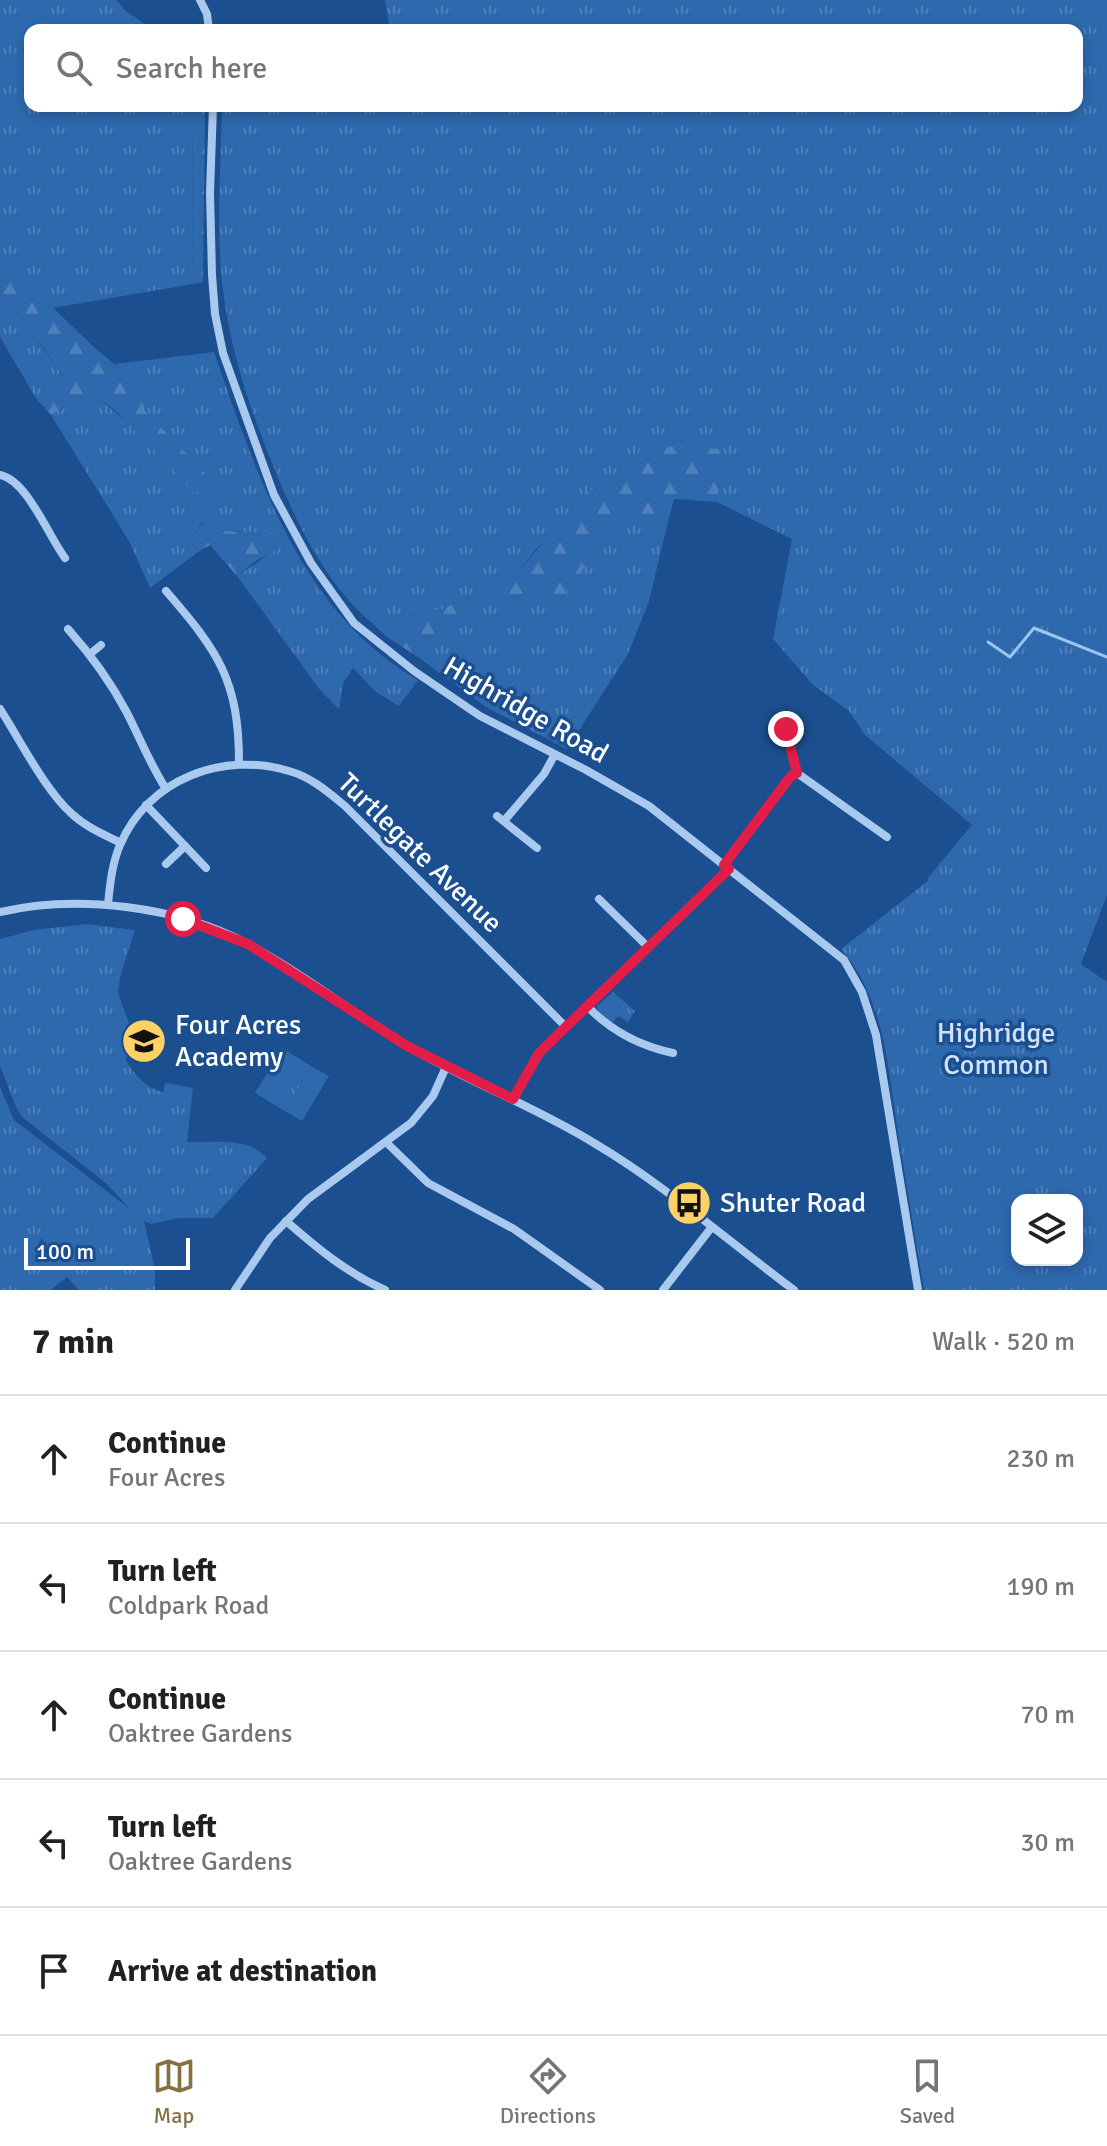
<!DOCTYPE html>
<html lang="en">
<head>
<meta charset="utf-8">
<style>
	:root { --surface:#fff; --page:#f2f2f2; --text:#202124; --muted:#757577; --line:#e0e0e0; --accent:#847042 }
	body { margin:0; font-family:Signika,sans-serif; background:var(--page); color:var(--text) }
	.controls { position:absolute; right:24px; bottom:24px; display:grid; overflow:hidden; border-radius:16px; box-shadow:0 4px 12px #0003 }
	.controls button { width:72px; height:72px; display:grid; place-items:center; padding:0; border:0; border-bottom:2px solid var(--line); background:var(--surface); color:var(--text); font:40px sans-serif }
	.scale { position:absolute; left:24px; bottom:20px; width:166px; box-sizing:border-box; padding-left:8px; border:4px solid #fff; border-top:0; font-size:22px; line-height:28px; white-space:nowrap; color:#fff; -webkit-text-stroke:6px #1b4f8f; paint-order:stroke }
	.stop { position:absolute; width:24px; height:24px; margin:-18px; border:6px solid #e11d48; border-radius:50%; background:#fff }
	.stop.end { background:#e11d48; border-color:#fff; box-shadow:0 2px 8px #0008 }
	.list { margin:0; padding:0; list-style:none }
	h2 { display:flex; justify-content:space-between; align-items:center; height:104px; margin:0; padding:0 32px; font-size:34px }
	h2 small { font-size:26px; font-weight:400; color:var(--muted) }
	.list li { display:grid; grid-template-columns:52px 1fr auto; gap:24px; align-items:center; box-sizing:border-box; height:128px; padding:0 32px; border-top:2px solid var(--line) }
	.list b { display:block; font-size:30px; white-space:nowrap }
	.list p { margin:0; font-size:26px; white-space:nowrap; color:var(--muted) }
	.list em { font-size:26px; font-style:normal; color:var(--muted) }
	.icon { flex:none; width:44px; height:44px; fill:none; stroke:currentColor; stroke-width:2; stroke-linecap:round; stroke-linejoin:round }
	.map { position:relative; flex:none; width:1107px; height:1290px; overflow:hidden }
	.search { position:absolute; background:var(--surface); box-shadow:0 4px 12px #0003; left:24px; right:24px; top:24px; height:88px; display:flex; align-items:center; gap:20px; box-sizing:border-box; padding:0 28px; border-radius:16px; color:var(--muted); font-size:30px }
	.sheet { height:744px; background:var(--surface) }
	nav { display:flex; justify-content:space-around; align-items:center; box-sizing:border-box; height:112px; border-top:2px solid var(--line); background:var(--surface); font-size:22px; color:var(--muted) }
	nav a { display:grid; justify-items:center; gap:4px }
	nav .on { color:var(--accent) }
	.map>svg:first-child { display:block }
</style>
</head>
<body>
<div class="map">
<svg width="1107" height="1290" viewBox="0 0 1107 1290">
	<defs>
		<pattern id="grass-tufts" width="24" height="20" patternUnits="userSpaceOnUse" patternTransform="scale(2)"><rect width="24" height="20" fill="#2e69ad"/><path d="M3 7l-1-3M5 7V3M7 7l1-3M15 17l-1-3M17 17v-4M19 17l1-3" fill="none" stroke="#4d80b9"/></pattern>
		<pattern id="forest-firs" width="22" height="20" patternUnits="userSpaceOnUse" patternTransform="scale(2)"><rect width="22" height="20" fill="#2e69ad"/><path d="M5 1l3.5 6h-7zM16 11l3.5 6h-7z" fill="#4d80b9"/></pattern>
	</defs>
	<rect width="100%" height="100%" fill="#1b4f8f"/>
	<g fill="url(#grass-tufts)" fill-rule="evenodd">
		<polygon points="0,0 116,0 127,12 154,30 30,30 30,106 192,106 193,284 52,308 3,260 0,264"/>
		<path d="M385,0H1107V895L1081,964L1107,982V1290H924C915,1238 907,1185 898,1133C888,1069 885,999 841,949L929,880L927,879L972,825L865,735L849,711L813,685L773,639L792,539L717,502L722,449L635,466L619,483L601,488L537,548L514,577L440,610L407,616L387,637C371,622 354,608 340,590C311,553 292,511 274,468C249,407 229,347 222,282C216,224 221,164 222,106H1077V30H390ZM1017,1200H1077V1260H1017Z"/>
		<polygon points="0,289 65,379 37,400 0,337"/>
		<path d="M214,352C256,472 300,613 418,680L399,706L376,692L353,668L343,683L339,709L320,690L237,576C254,565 275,552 285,534L225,531L203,523L189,536L198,552L150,588L129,541L51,415L82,398L96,396L229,507L231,500L143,410L125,373L115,364Z"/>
		<polygon points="622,517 668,522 649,601 628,654 567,749 486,707 418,657 434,634 470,608 530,593 559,602"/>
		<path d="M86,924L135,930L120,977L118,993L131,1029L126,1061C136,1076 145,1088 164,1092L165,1083L193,1088L187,1142C215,1143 247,1136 267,1158L213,1218H178L151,1224L144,1221L155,1269V1290H79L67,1277L50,1290H0V1087L14,1120L130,1209L107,1184L22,1117L16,1107L0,1066V939L34,930Z"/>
		<polygon points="613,992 635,1011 628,1022 618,1016 612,1023 597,1010 597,1006"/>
		<polygon points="282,1048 311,1066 285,1111 255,1093"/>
	</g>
	<g fill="url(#forest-firs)">
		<polygon points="192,106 205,106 203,282 193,284"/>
		<polygon points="3,260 96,349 125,373 146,398 144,410 231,500 229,507 192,490 117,412 96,396 82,398 51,415 37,400 65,378 0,289 0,264"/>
		<polygon points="641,445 723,449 717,502 674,499 667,526 622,517 559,602 530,593 470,608 434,634 418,657 387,637 407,616 440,610 514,577 587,491 619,483 635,466"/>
		<polygon points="204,523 225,531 286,534 276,550 257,560 237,576 210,545 198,552 189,536"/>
	</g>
	<polygon fill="#2e69ad" points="311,1066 329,1076 302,1121 285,1111"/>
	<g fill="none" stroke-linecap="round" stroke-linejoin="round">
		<polyline stroke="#9cc4f0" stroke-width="3" points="988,642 1010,657 1034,628 1107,657"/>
		<g stroke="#a9c9ee" stroke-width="8">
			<polyline points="200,0 207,14 209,30"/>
			<polyline points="213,106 210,193 212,275 215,314 223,353 274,495 311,563 354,623 414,671 480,716 586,770 649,806 844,960 862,992 876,1035 918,1290"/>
			<path d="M0,475C27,480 49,537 65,558"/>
			<path d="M166,591C218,651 239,680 239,763"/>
			<path d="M68,629C91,655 110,681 126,711C140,738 150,764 166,789"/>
			<polyline points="90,654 101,645"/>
			<path d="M0,709C20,740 45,790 72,814C86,827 103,834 121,843"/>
			<polyline points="786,729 797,773"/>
			<polyline points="774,731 797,726"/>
			<polyline points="146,805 206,868"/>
			<polyline points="497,816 537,848"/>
			<polyline points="504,821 544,774 554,756"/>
			<polyline points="166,864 185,846"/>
			<polyline points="724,865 791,776 797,773 887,837"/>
			<polyline points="599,899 648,947"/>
			<path d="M108,904C110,884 112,864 120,845C148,779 223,751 289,771C311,777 328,792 345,806L565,1026"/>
			<path d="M0,912C77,894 177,906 248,944C303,973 352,1013 406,1045C466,1081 534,1106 594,1143C665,1185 728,1241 794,1290"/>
			<path d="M587,1006C611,1031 640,1046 673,1053"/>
			<polyline points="513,1099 539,1053 729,869"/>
			<polyline points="387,1143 428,1183 514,1229 600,1290"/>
			<path d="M286,1221C317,1248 347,1273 385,1290"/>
			<polyline points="235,1290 270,1238 308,1199 411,1123 433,1096 446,1067"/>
			<polyline points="663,1290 711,1228"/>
		</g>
	</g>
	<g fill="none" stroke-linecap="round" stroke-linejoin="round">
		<polyline stroke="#e11d48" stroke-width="10" points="183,919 248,944 407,1046 513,1099 539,1053 729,869 724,865 791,776 797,773 786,729"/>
	</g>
	<defs>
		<g id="school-disc" transform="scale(2.3)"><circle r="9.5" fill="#ffd166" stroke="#1b4f8f"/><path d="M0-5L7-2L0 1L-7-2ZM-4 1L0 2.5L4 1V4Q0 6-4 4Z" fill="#111"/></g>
		<g id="bus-disc" transform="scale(2.3)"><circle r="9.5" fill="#ffd166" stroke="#1b4f8f"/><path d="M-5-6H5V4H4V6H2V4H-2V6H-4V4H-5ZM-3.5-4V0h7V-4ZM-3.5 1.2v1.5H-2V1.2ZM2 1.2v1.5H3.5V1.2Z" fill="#111"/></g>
	</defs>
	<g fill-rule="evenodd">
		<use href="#school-disc" x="144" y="1041"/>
		<use href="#bus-disc" x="689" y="1203"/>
	</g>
	<g text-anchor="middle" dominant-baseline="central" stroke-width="7" stroke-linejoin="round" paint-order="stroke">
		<g font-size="28" fill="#fff" stroke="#1b4f8f">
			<text transform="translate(526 710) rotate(30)">Highridge Road</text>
			<text transform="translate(420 853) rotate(44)">Turtlegate Avenue</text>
		</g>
		<g font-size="28" fill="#fff" stroke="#1b4f8f" text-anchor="start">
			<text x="175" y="1025">Four Acres<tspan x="175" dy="32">Academy</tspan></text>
			<text x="720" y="1203">Shuter Road</text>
		</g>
		<g font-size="28" fill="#cfe3fa" stroke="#1b4f8f">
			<text x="996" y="1033">Highridge<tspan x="996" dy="32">Common</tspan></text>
		</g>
	</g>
</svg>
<div class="controls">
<button><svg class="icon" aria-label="layers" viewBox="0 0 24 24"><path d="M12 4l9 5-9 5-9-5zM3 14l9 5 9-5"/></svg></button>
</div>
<div class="scale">100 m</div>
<div class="stop" style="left:183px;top:919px"></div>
<div class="stop end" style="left:786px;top:729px"></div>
<div class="search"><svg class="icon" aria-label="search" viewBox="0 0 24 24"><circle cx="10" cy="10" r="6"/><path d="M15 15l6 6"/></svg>Search here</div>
</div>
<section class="sheet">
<h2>7 min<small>Walk · 520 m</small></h2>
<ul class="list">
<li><svg class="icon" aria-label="ahead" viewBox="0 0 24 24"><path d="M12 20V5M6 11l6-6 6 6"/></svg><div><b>Continue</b><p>Four Acres</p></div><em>230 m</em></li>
<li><svg class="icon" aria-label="left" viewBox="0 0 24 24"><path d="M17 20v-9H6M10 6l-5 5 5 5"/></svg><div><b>Turn left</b><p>Coldpark Road</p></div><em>190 m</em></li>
<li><svg class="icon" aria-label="ahead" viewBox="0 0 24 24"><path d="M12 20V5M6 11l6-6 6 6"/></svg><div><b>Continue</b><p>Oaktree Gardens</p></div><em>70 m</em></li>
<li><svg class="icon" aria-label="left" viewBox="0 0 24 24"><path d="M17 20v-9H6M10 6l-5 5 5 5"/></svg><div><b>Turn left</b><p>Oaktree Gardens</p></div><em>30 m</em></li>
<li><svg class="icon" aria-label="arrive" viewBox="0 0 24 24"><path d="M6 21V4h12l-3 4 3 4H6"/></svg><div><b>Arrive at destination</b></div></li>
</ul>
</section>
<nav>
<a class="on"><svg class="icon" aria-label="map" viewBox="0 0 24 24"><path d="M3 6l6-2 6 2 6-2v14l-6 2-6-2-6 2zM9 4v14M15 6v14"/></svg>Map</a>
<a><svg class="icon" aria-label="directions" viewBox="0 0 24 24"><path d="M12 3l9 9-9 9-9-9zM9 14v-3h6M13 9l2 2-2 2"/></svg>Directions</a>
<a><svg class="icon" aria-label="saved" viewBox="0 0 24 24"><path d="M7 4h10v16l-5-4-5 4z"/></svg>Saved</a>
</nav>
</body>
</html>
